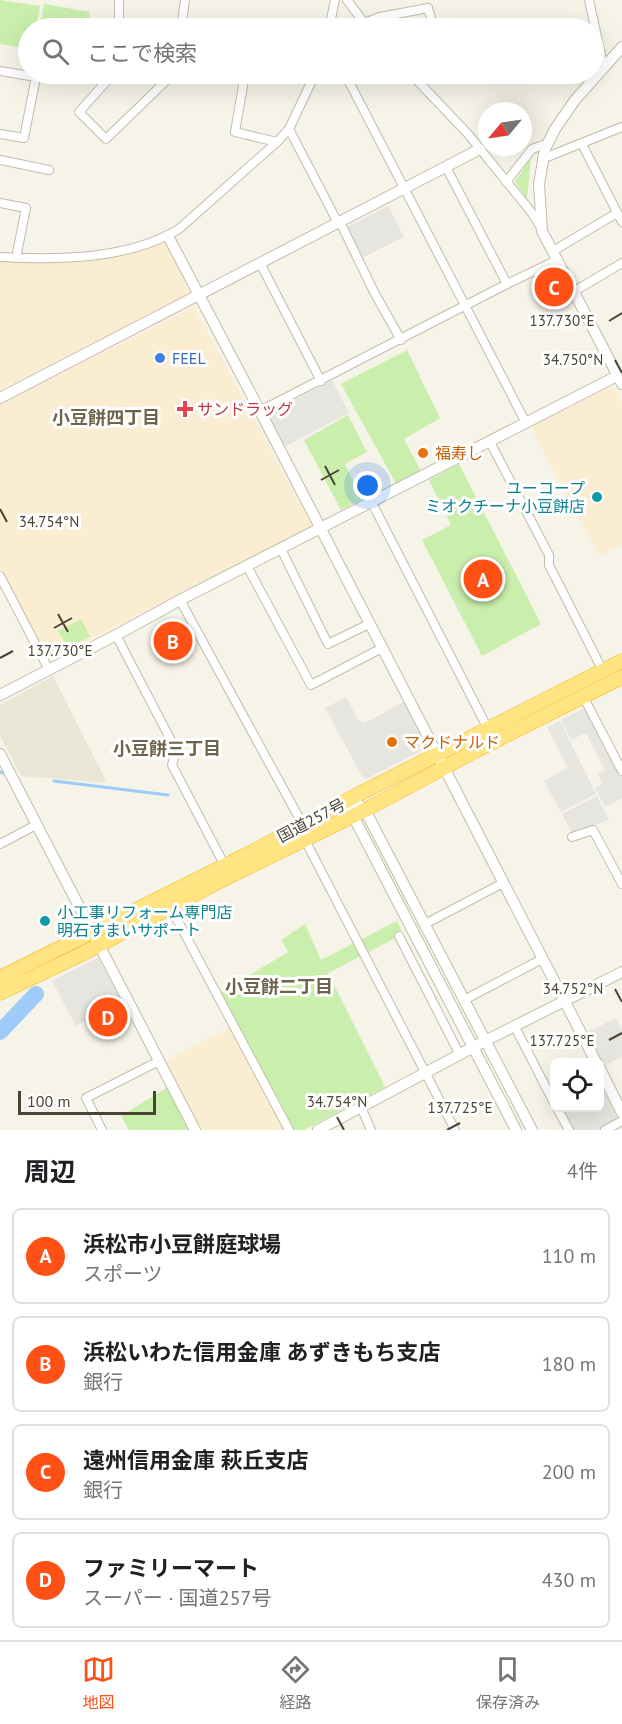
<!DOCTYPE html>
<html lang="ja">
<head>
<meta charset="utf-8">
<style>
	:root { --surface:#fff; --page:#f6f6f6; --text:#202124; --muted:#757577; --line:#e0e0e0; --accent:#ff5016 }
	body { margin:0; font-family:"PT Sans","Noto Sans JP",sans-serif; background:var(--page); color:var(--text) }
	.controls { position:absolute; right:18px; bottom:18px; display:grid; overflow:hidden; border-radius:9px; box-shadow:0 6px 24px #0002 }
	.controls button { width:54px; height:54px; display:grid; place-items:center; padding:0; border:0; border-bottom:2px solid var(--line); background:var(--surface); color:var(--text); font:30px sans-serif }
	.compass { position:absolute; left:478px; top:102px; width:54px; height:54px; border-radius:50%; background:var(--surface); box-shadow:0 6px 24px #0002; rotate:241deg }
	.scale { position:absolute; left:18px; bottom:15px; width:138px; box-sizing:border-box; padding-left:6px; border:3px solid #4a4435; border-top:0; font-size:16px; line-height:21px; white-space:nowrap; color:#4a4435; -webkit-text-stroke:4px #fff; paint-order:stroke }
	.you { position:absolute; left:368px; top:486px; width:21px; height:21px; margin:-15px; border:4px solid #fff; border-radius:50%; background:#1a73e8; box-shadow:0 0 0 9px #1a73e833 }
	.badge { display:grid; place-items:center; width:39px; height:39px; border-radius:50%; background:var(--accent); color:#fff; font-size:20px; font-weight:700 }
	.pin { position:absolute; translate:-50% -50%; border:3px solid #fff; box-shadow:0 2px 6px #0006 }
	.list { margin:0; padding:0; list-style:none }
	h2 { display:flex; justify-content:space-between; align-items:center; height:78px; margin:0; padding:0 24px; font-size:26px }
	h2 small { font-size:20px; font-weight:400; color:var(--muted) }
	.list li { display:grid; grid-template-columns:39px 1fr auto; gap:18px; align-items:center; box-sizing:border-box; height:96px; margin:0 12px 12px; padding:0 12px; border:2px solid var(--line); border-radius:9px }
	.list b { display:block; font-size:22px; white-space:nowrap }
	.list p { margin:0; font-size:20px; white-space:nowrap; color:var(--muted) }
	.list em { font-size:20px; font-style:normal; color:var(--muted) }
	.icon { flex:none; width:33px; height:33px; fill:none; stroke:currentColor; stroke-width:2; stroke-linecap:round; stroke-linejoin:round }
	.map { position:relative; flex:none; width:622px; height:1130px; overflow:hidden }
	.search { position:absolute; background:var(--surface); box-shadow:0 6px 24px #0002; left:18px; right:18px; top:18px; height:66px; display:flex; align-items:center; gap:15px; box-sizing:border-box; padding:0 21px; border-radius:33px; color:var(--muted); font-size:22px }
	.sheet { height:510px; background:var(--surface) }
	nav { display:flex; justify-content:space-around; align-items:center; box-sizing:border-box; height:84px; border-top:2px solid var(--line); background:var(--surface); font-size:16px; color:var(--muted) }
	nav a { display:grid; justify-items:center; gap:3px }
	nav .on { color:var(--accent) }
	.map>svg:first-child { display:block }
</style>
</head>
<body>
<div class="map">
<svg width="622" height="1130" viewBox="0 0 622 1130">
	<rect width="100%" height="100%" fill="#f6f3e8"/>
	<polygon fill="#eae6d5" points="53,676 107,783 21,776 0,735 0,705"/>
	<g fill="#faedd1">
		<polygon points="165,241 189,293 0,390 0,261 33,263 123,255"/>
		<polygon points="194,307 312,526 49,660 0,567 0,404"/>
		<polygon points="610,387 615,388 622,403 622,544 601,555 598,554 532,430 534,425"/>
		<polygon points="230,1027 283,1130 201,1130 165,1061"/>
	</g>
	<g fill="#caefac">
		<polygon points="0,0 40,6 36,28 28,28 28,49 0,44"/>
		<polygon points="44,4 90,12 88,28 40,28"/>
		<polygon points="531,157 527,199 515,182"/>
		<polygon points="407,350 440,418 404,439 422,473 398,487 341,384"/>
		<polygon points="348,415 367,452 345,464 362,499 341,510 304,440"/>
		<polygon points="459,464 541,624 482,656 422,540 451,525 429,480"/>
		<polygon points="81,619 90,636 68,648 58,631"/>
		<polygon points="397,921 403,934 328,973 385,1087 304,1130 291,1130 219,993 288,952 281,940 305,924 321,960"/>
		<polygon points="168,1087 191,1130 129,1130 121,1116"/>
	</g>
	<g fill="#e7e5e0">
		<polygon points="388,206 404,237 362,258 347,227"/>
		<polygon points="332,380 349,413 284,447 267,415"/>
		<polygon points="346,697 358,720 365,723 405,701 426,743 423,750 366,779 362,776 325,708"/>
		<polygon points="586,707 622,777 622,798 605,807 595,788 603,784 598,774 605,770 586,733 571,740 561,720"/>
		<polygon points="560,721 596,794 561,812 544,781 568,768 547,727"/>
		<polygon points="597,796 609,820 572,833 562,814"/>
		<polygon points="98,958 129,1015 118,1021 109,1007 76,1026 52,981"/>
		<polygon points="616,1018 622,1030 622,1057 603,1066 586,1033"/>
		<polygon points="600,1083 618,1120 598,1130 572,1130 561,1108 600,1108"/>
	</g>
	<g fill="none" stroke-linecap="round" stroke-linejoin="round">
		<g stroke="#9ecbf9" stroke-width="3">
			<polyline points="0,772 3,773"/>
			<polyline points="54,781 168,795"/>
		</g>
		<polyline stroke="#9ecbf9" stroke-width="16" points="0,1032 36,994"/>
		<g stroke="#c3bca9" stroke-width="10">
			<g id="minor">
				<polyline points="119,0 119,28"/>
				<polyline points="347,0 368,28"/>
				<polyline points="589,0 604,68"/>
				<polyline points="364,23 380,17 428,8 434,28"/>
				<polyline points="181,28 185,0"/>
				<polyline points="329,28 335,0"/>
				<polyline points="0,71 36,77 24,138 0,134"/>
				<polyline points="113,74 79,112 106,139 173,74"/>
				<polyline points="245,74 235,132 277,142"/>
				<polyline points="345,74 526,423"/>
				<polyline points="411,74 468,134 532,213 541,228"/>
				<polyline points="417,80 426,74"/>
				<polyline points="289,129 338,223"/>
				<polyline points="582,144 622,222"/>
				<polyline points="542,159 622,127"/>
				<polyline points="0,160 49,170"/>
				<polyline points="446,167 507,284"/>
				<polyline points="506,182 532,149 546,144"/>
				<polyline points="0,203 26,208 16,258"/>
				<polyline points="340,222 374,292 401,340"/>
				<polyline points="553,251 617,213"/>
				<path d="M0,257C58,260 128,260 179,229L277,142L289,129L315,74"/>
				<polyline points="260,263 321,381"/>
				<polyline points="573,292 622,263"/>
				<polyline points="260,411 507,284 557,260"/>
				<polyline points="490,442 549,555 549,565 603,671"/>
				<polyline points="372,503 488,729"/>
				<polyline points="281,549 328,644 369,624"/>
				<polyline points="247,566 311,685 382,648"/>
				<polyline points="0,576 49,670"/>
				<polyline points="180,600 303,825"/>
				<polyline points="116,635 176,750 172,765 225,866"/>
				<polyline points="583,696 622,771"/>
				<polyline points="572,837 593,830 622,884"/>
				<polyline points="305,840 455,1130"/>
				<polyline points="0,844 36,825"/>
				<polyline points="170,906 289,1130"/>
				<polyline points="425,924 503,883"/>
				<polyline points="399,936 460,1055"/>
				<polyline points="464,1000 542,959"/>
				<polyline points="515,1027 554,1103"/>
				<polyline points="361,1107 371,1130"/>
				<polyline points="557,1108 569,1130"/>
				<polyline points="102,1130 86,1098 159,1061"/>
				<polyline points="605,1130 622,1121"/>
			</g>
		</g>
		<g stroke="#c3bca9" stroke-width="12">
			<g id="tertiary">
				<polyline points="622,47 575,100 555,129 545,149 539,184 542,231 622,384"/>
				<polyline points="168,236 260,411 596,1062"/>
				<polyline points="0,398 480,149"/>
				<polyline points="0,695 120,633 180,600 617,376"/>
				<polyline points="0,754 195,1130"/>
				<polyline points="346,802 357,803 365,810 532,1130"/>
				<polyline points="350,810 516,1130"/>
				<polyline points="600,1069 622,1113"/>
				<polyline points="318,1130 485,1041 622,972"/>
			</g>
		</g>
		<g stroke="#f0ba28" stroke-width="15">
			<g id="trunk">
				<polyline points="0,978 254,851 357,795 622,661"/>
				<polyline points="0,993 82,954 218,882 365,810 475,751 622,677"/>
			</g>
		</g>
		<use href="#minor" stroke="#fff" stroke-width="8"/>
		<use href="#tertiary" stroke="#fff" stroke-width="10"/>
		<use href="#trunk" stroke="#ffe481" stroke-width="14"/>
	</g>
	<path fill="none" stroke="#4a4435" stroke-width="2" d="M609,321L622,313M615,360L622,373M325,466L335,485M321,480L339,470M0,509L7,522M58,614L68,632M54,628L72,618M0,658L13,651M615,989L622,1002M609,1040L622,1033M337,1117L344,1130M447,1130L460,1123"/>
	<circle fill="#3f7fe0" stroke="#fff" stroke-width="2" cx="160" cy="358" r="6"/>
	<path fill="#e0444e" stroke="#fff" stroke-width="2" d="M182 400h6v6h6v6h-6v6h-6v-6h-6v-6h6z"/>
	<g fill="#e8710a" stroke="#fff" stroke-width="2">
		<circle cx="423" cy="453" r="6"/>
		<circle cx="392" cy="742" r="6"/>
	</g>
	<g fill="#0f9aa8" stroke="#fff" stroke-width="2">
		<circle cx="597" cy="497" r="6"/>
		<circle cx="45" cy="921" r="6"/>
	</g>
	<g text-anchor="middle" dominant-baseline="central" stroke-width="6" stroke-linejoin="round" paint-order="stroke">
		<g font-size="16" fill="#366cbe" stroke="#fff" text-anchor="start">
			<text x="172" y="358">FEEL</text>
		</g>
		<g font-size="16" fill="#be3a42" stroke="#fff" text-anchor="start">
			<text x="197" y="409">サンドラッグ</text>
		</g>
		<g font-size="16" fill="#c56008" stroke="#fff" text-anchor="start">
			<text x="435" y="453">福寿し</text>
			<text x="404" y="742">マクドナルド</text>
		</g>
		<g font-size="16" fill="#0d838f" stroke="#fff" text-anchor="end">
			<text x="585" y="488">ユーコープ<tspan x="585" dy="18">ミオクチーナ小豆餅店</tspan></text>
			<text x="57" y="912" text-anchor="start">小工事リフォーム専門店<tspan x="57" dy="18">明石すまいサポート</tspan></text>
		</g>
		<g font-size="16" fill="#4a4435" stroke="#fff">
			<text transform="translate(311 820) rotate(-28)">国道257号</text>
		</g>
		<g font-size="18" font-weight="bold" fill="#6f644b" stroke="#fff">
			<text x="106" y="417">小豆餅四丁目</text>
			<text x="167" y="748">小豆餅三丁目</text>
			<text x="279" y="986">小豆餅二丁目</text>
		</g>
	</g>
	<g font-size="15" text-anchor="middle" fill="#4a4435" stroke="#fff" stroke-width="6" stroke-linejoin="round" paint-order="stroke">
		<text x="562" y="326">137.730°E</text>
		<text x="573" y="365">34.750°N</text>
		<text x="49" y="527">34.754°N</text>
		<text x="60" y="656">137.730°E</text>
		<text x="573" y="994">34.752°N</text>
		<text x="562" y="1046">137.725°E</text>
		<text x="337" y="1107">34.754°N</text>
		<text x="460" y="1113">137.725°E</text>
	</g>
</svg>
<div class="controls">
<button><svg class="icon" aria-label="locate" viewBox="0 0 24 24"><circle cx="12" cy="12" r="6"/><path d="M12 2v4M12 18v4M2 12h4M18 12h4"/></svg></button>
</div>
<svg class="compass" viewBox="-18 -18 36 36"><path d="M0-13l5 13h-10z" fill="#e53935"/><path d="M0 13l5-13h-10z" fill="#757577"/></svg>
<div class="scale">100 m</div>
<div class="you"></div>
<div class="pin badge" style="left:483px;top:579px">A</div>
<div class="pin badge" style="left:173px;top:641px">B</div>
<div class="pin badge" style="left:554px;top:287px">C</div>
<div class="pin badge" style="left:108px;top:1017px">D</div>
<div class="search"><svg class="icon" aria-label="search" viewBox="0 0 24 24"><circle cx="10" cy="10" r="6"/><path d="M15 15l6 6"/></svg>ここで検索</div>
</div>
<section class="sheet">
<h2>周辺<small>4件</small></h2>
<ul class="list">
<li><span class="badge">A</span><div><b>浜松市小豆餅庭球場</b><p>スポーツ</p></div><em>110 m</em></li>
<li><span class="badge">B</span><div><b>浜松いわた信用金庫 あずきもち支店</b><p>銀行</p></div><em>180 m</em></li>
<li><span class="badge">C</span><div><b>遠州信用金庫 萩丘支店</b><p>銀行</p></div><em>200 m</em></li>
<li><span class="badge">D</span><div><b>ファミリーマート</b><p>スーパー · 国道257号</p></div><em>430 m</em></li>
</ul>
</section>
<nav>
<a class="on"><svg class="icon" aria-label="map" viewBox="0 0 24 24"><path d="M3 6l6-2 6 2 6-2v14l-6 2-6-2-6 2zM9 4v14M15 6v14"/></svg>地図</a>
<a><svg class="icon" aria-label="directions" viewBox="0 0 24 24"><path d="M12 3l9 9-9 9-9-9zM9 14v-3h6M13 9l2 2-2 2"/></svg>経路</a>
<a><svg class="icon" aria-label="saved" viewBox="0 0 24 24"><path d="M7 4h10v16l-5-4-5 4z"/></svg>保存済み</a>
</nav>
</body>
</html>
